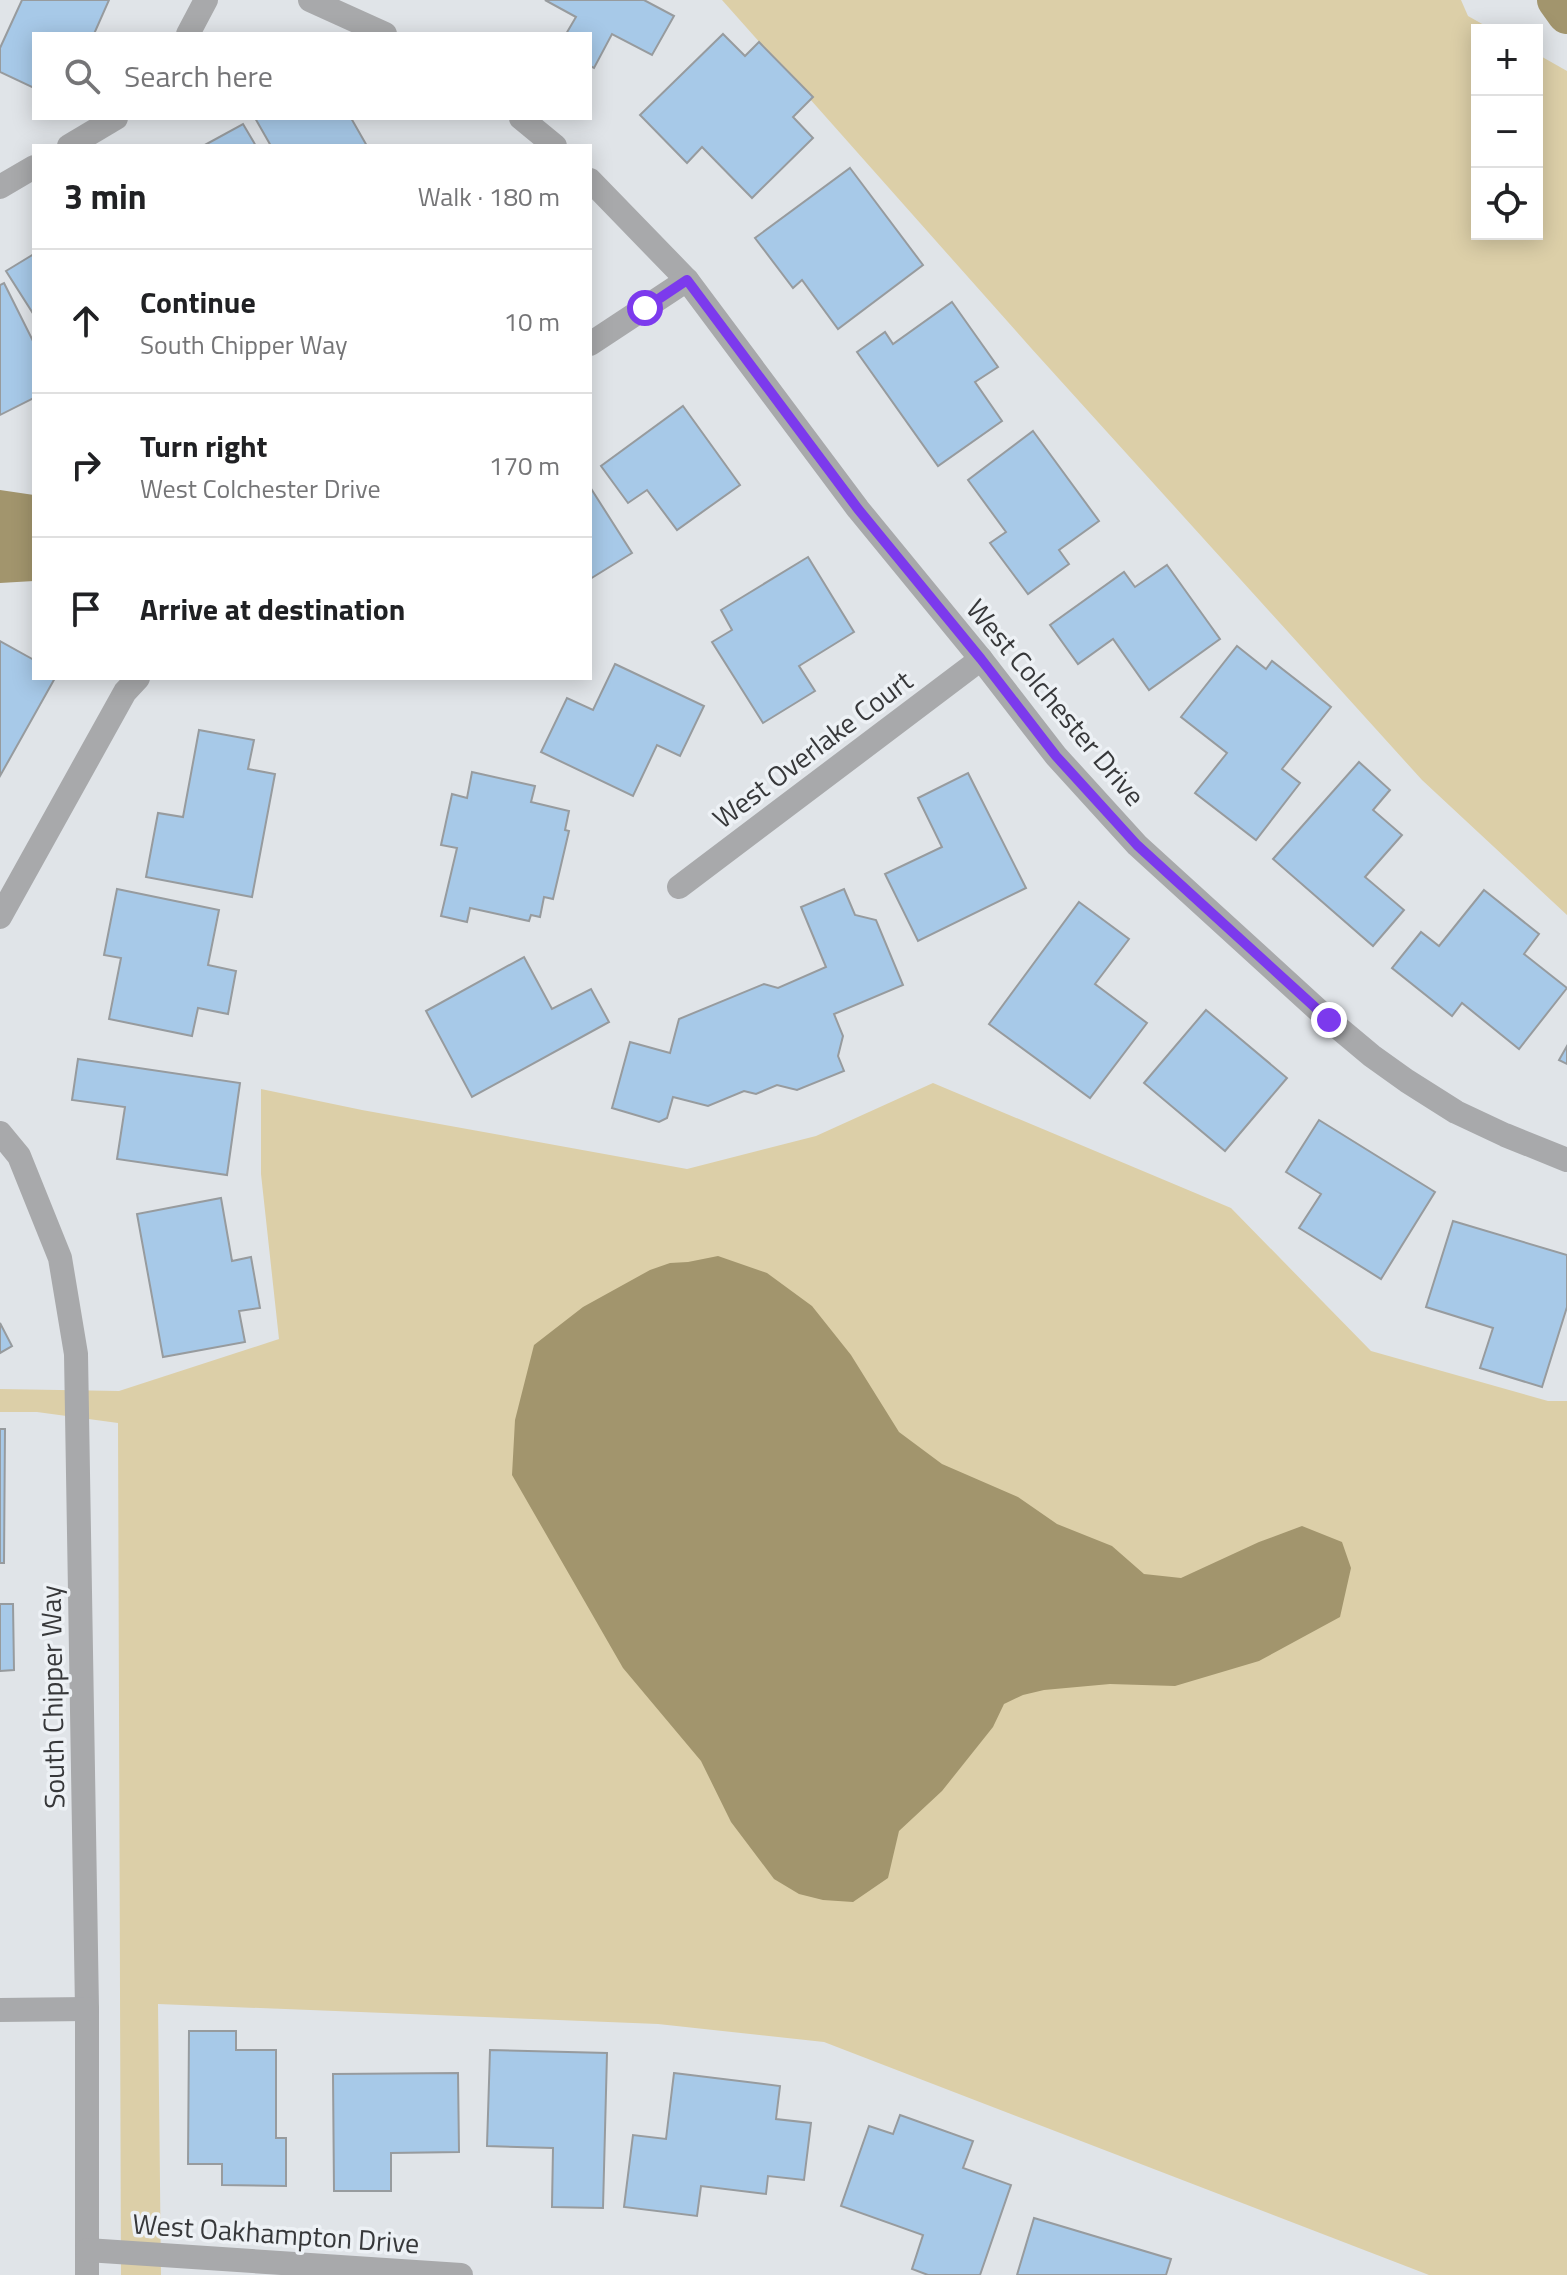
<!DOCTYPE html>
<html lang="en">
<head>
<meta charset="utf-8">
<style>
	:root { --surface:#fff; --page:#f6f6f6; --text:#202124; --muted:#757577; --line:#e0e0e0 }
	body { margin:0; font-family:"Titillium Web",sans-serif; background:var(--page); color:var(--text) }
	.controls { position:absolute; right:24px; top:24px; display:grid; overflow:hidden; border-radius:0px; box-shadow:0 4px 20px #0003 }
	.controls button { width:72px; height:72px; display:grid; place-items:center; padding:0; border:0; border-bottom:2px solid var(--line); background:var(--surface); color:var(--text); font:40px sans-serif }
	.stop { position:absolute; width:24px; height:24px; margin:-18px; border:6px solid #7c3aed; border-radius:50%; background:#fff }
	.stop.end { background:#7c3aed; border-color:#fff; box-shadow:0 2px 8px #0008 }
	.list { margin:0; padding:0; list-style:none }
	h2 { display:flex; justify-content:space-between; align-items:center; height:104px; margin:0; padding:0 32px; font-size:34px }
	h2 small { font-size:26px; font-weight:400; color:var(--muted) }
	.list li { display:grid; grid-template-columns:52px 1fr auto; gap:24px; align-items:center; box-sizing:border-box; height:144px; padding:0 32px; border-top:2px solid var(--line) }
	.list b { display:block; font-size:30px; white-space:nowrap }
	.list p { margin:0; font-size:26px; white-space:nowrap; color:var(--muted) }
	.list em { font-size:26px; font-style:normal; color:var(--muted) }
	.icon { flex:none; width:44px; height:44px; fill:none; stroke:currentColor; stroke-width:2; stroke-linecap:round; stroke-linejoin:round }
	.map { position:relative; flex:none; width:1567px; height:2275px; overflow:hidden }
	.search { position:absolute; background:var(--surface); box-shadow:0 4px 20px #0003; left:32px; top:32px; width:560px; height:88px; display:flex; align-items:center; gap:20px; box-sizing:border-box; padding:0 28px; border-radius:0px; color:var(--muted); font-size:30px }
	.panel { position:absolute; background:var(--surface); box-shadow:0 4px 20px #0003; left:32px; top:144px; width:560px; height:536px; border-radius:0px }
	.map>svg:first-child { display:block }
</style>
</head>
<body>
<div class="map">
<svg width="1567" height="2275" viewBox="0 0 1567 2275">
	<rect width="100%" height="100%" fill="#e0e4e8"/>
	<g fill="#dccfa8">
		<polygon points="722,0 1461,0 1468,16 1493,30 1477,30 1477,234 1537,234 1537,54 1567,71 1567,915 1422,780 1031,348"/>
		<polygon points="933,1083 1231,1208 1371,1351 1548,1401 1567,1401 1567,2275 1429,2275 824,2042 658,2024 158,2004 161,2275 121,2275 118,1423 37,1412 0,1412 0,1389 119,1391 279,1339 261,1174 261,1089 362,1110 687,1169 816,1136"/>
	</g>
	<g fill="#a2956d">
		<polygon points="0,490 34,495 34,581 0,583"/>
		<polygon points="718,1256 767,1273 812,1306 851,1355 899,1432 942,1464 1018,1497 1057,1524 1112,1546 1144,1574 1181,1578 1259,1542 1302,1526 1342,1542 1351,1568 1340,1617 1259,1661 1175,1686 1110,1684 1044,1690 1023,1695 1004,1704 993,1727 942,1791 899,1831 888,1878 853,1902 823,1900 799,1894 774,1879 731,1822 701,1761 623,1668 512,1475 515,1420 534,1345 583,1307 650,1270 670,1263 688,1262"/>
	</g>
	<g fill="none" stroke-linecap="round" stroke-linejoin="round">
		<polyline stroke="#a2956d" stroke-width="40" points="1557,0 1567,14"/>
	</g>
	<g fill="#a7c9e8" stroke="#979b9e" stroke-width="2">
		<polygon points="22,0 109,0 94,34 34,34 34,88 0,72 0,48"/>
		<polygon points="545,0 644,0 674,16 652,55 612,34 594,68 590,66 590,34 566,34 576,17"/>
		<polygon points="723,34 745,56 759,42 813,97 793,117 813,138 752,198 702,147 687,163 640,115"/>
		<polygon points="255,118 351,118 367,146 271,146"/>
		<polygon points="243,124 256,146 203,146"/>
		<polygon points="850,168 923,265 838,329 802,280 793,288 755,238"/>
		<polygon points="34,254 34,315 6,271"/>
		<polygon points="4,283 34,343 34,398 0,415 0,285"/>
		<polygon points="952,302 998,367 975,382 1002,421 938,466 857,352 885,332 893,344"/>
		<polygon points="683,406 740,485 677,530 647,490 628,503 601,466"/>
		<polygon points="1033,431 1099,521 1059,550 1069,564 1028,594 990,543 1006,532 968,480"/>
		<polygon points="590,487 632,553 590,579"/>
		<polygon points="808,557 854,632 799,666 815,691 763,723 712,642 732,630 721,610"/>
		<polygon points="1167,565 1220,639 1149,690 1113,639 1078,664 1050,625 1124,572 1135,587"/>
		<polygon points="0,641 34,660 34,678 55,678 0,776"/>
		<polygon points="1237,646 1266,669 1272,661 1331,707 1282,769 1300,783 1256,840 1195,793 1227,753 1181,717"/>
		<polygon points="615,664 704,706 680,756 657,745 633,796 541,752 567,698 593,710"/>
		<polygon points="199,730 254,740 248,769 275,774 252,897 146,877 158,813 183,817"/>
		<polygon points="1359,762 1390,790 1373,810 1402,835 1365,877 1404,910 1373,946 1273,859"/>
		<polygon points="472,772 535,786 531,802 569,811 565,830 569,831 553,899 544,897 540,917 531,915 529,921 470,908 467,922 441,916 457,848 441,845 452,794 467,798"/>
		<polygon points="968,773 1026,888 918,941 885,874 942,847 918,798"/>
		<polygon points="117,889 219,910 208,965 236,971 228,1014 198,1008 192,1036 109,1019 121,958 104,955"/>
		<polygon points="844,889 855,915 876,920 903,985 834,1014 843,1036 838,1056 844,1071 797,1090 777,1085 756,1094 744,1091 708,1106 673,1097 667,1118 659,1122 612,1108 630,1042 670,1053 679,1019 764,984 778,988 826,967 801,907"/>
		<polygon points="1484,890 1539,934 1524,954 1567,988 1519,1049 1462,1003 1452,1016 1392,968 1421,932 1439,946"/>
		<polygon points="1079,902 1129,939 1095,984 1147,1023 1090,1098 989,1024"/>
		<polygon points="524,957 552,1009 591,989 609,1022 472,1097 426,1011"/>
		<polygon points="1206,1010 1287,1078 1225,1151 1144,1083"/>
		<polygon points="1567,1046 1567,1064 1559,1060"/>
		<polygon points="78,1059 240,1083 227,1175 117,1159 125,1107 72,1100"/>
		<polygon points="1319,1120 1435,1192 1381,1279 1299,1228 1321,1194 1286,1172"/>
		<polygon points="221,1198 232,1261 251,1257 260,1308 239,1311 245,1342 163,1357 137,1214"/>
		<polygon points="1453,1221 1567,1255 1567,1307 1542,1387 1480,1368 1493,1328 1426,1307"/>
		<polygon points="0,1323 12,1346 0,1353"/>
		<polygon points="0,1429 5,1429 4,1563 0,1563"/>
		<polygon points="0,1604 13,1604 14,1670 0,1671"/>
		<polygon points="189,2031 236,2031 236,2050 276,2050 276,2138 286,2138 286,2186 222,2185 222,2164 188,2164"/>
		<polygon points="490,2050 607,2053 603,2208 552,2207 553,2148 487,2146"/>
		<polygon points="458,2073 459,2152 391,2153 391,2191 334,2191 333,2074"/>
		<polygon points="674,2073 780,2086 776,2119 811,2123 804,2180 768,2176 766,2194 701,2186 697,2216 624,2207 633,2135 666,2139"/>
		<polygon points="900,2115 973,2141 963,2168 1011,2185 980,2275 928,2275 912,2269 923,2235 841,2206 869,2126 893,2134"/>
		<polygon points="1034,2218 1171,2259 1166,2275 1017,2275"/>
	</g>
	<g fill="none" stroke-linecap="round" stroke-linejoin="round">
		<g stroke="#a8a9ab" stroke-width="24">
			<polyline points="310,0 385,34"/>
			<polyline points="188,34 206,0"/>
			<polyline points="521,118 555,146"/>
			<polyline points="69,146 116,118"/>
			<polyline points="590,180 687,280 858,509 981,659 1056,756 1137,845 1329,1020 1372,1056 1407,1081 1456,1112 1505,1135 1567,1160"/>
			<polyline points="0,187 34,167"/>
			<polyline points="590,344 687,280"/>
			<polyline points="679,887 981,659"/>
			<polyline points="0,917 125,692 138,678"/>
			<polyline points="0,1133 19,1156 60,1258 76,1354 87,2009 87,2275"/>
			<polyline points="0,2010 87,2009"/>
			<polyline points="87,2250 461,2275"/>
		</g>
	</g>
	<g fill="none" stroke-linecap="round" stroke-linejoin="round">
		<polyline stroke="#7c3aed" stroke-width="10" points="645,308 687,280 858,509 981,659 1056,756 1137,845 1329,1020"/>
	</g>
	<g text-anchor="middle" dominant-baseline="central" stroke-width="7" stroke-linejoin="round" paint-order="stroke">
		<g font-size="28" fill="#37383a" stroke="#edf1f5">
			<text transform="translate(1056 702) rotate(50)">West Colchester Drive</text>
			<text transform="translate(812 749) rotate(-37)">West Overlake Court</text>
			<text transform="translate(52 1697) rotate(-91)">South Chipper Way</text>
			<text transform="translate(276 2233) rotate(4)">West Oakhampton Drive</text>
		</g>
	</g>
</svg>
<div class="controls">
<button>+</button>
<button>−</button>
<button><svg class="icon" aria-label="locate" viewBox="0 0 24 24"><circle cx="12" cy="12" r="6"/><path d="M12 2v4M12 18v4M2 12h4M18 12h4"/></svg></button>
</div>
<div class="stop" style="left:645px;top:308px"></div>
<div class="stop end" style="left:1329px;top:1020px"></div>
<div class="search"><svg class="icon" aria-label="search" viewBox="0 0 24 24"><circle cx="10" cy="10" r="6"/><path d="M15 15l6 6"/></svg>Search here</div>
<section class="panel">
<h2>3 min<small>Walk · 180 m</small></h2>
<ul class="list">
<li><svg class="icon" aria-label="ahead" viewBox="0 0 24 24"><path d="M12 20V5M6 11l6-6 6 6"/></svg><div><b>Continue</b><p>South Chipper Way</p></div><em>10 m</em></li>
<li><svg class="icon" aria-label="right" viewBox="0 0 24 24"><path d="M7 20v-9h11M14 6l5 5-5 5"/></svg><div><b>Turn right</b><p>West Colchester Drive</p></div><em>170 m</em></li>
<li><svg class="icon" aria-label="arrive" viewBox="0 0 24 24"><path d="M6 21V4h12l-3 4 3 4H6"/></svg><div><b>Arrive at destination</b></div></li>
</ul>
</section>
</div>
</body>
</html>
